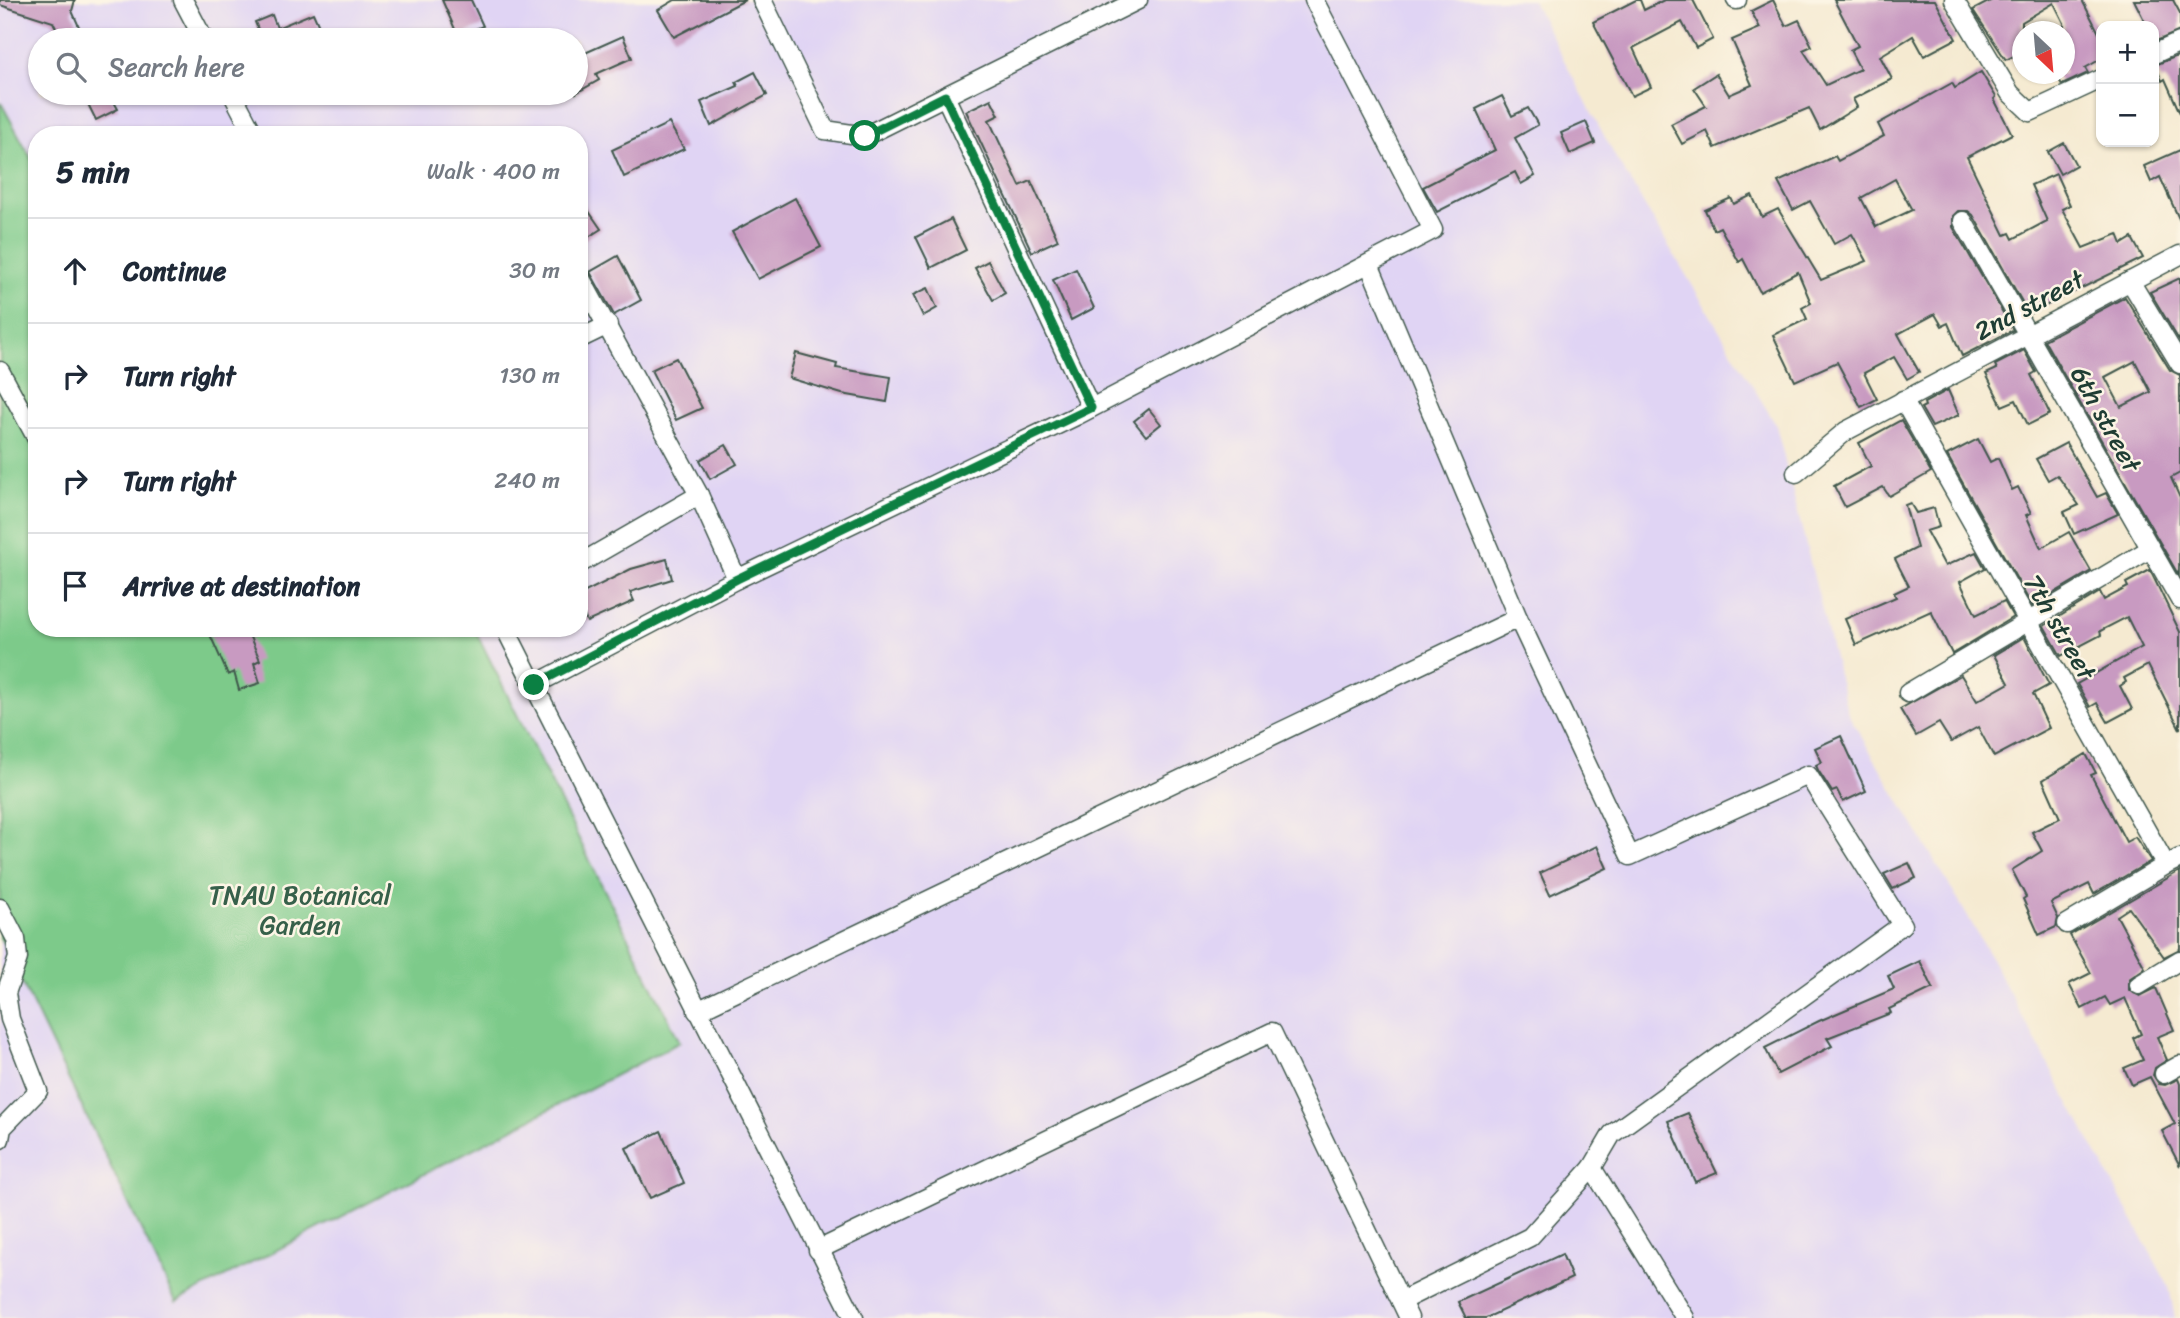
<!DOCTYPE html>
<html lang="en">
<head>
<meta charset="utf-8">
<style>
	:root { --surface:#fff; --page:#f6f6f7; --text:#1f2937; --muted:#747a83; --line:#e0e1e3 }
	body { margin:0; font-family:Sriracha,sans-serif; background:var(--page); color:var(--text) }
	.controls { position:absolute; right:21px; top:21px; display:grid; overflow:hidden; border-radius:14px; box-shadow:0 2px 5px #0004 }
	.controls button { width:63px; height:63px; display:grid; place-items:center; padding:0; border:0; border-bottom:2px solid var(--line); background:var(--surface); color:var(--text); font:35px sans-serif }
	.compass { position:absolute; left:2012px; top:21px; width:63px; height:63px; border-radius:50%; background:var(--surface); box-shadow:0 2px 5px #0004; rotate:154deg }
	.stop { position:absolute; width:21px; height:21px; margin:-16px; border:5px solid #0b8043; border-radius:50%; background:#fff }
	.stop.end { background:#0b8043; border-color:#fff; box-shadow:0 2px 7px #0008 }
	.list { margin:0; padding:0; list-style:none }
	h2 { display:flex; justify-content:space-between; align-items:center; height:91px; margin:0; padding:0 28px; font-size:30px }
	h2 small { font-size:23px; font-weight:400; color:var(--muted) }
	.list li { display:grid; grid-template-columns:46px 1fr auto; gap:21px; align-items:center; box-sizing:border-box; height:105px; padding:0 28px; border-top:2px solid var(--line) }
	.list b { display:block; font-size:26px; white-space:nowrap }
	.list em { font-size:23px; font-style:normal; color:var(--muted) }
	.icon { flex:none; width:38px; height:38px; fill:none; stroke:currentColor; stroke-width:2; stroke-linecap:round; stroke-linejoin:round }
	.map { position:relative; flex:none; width:2180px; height:1318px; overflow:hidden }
	.search { position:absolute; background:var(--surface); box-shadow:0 2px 5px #0004; left:28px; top:28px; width:560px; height:77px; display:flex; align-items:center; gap:18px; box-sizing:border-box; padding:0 24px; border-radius:38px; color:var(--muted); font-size:26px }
	.panel { position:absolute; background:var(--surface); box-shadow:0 2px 5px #0004; left:28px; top:126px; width:560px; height:511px; border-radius:28px }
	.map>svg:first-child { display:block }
</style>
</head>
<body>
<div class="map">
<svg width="2180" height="1318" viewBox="0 0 2180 1318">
	<rect width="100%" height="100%" fill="#fcf5e5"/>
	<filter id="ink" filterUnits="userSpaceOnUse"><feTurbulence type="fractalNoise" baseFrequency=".0143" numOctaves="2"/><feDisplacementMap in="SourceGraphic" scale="14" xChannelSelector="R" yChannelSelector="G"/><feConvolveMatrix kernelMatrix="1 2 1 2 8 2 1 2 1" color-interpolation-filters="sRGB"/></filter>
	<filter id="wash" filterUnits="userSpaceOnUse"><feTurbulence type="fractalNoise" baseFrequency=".00686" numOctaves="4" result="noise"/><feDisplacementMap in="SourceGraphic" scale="28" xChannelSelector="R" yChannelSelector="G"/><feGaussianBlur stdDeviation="1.57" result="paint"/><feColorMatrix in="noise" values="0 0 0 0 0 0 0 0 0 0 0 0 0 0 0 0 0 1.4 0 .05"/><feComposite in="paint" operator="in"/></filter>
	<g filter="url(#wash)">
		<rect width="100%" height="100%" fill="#f5ead1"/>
		<path fill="#e0d4f4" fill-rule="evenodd" d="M0,0H1532L1616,158L1776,425L1848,714L1975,929L2169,1287L2175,1318H0ZM40,40H576V93H40ZM37,135H579V628H37Z"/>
		<polygon fill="#7dca8a" stroke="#4e845f" stroke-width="2" points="0,101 37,169 37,628 474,628 680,1042 176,1302 0,937"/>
		<g id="blocks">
			<g fill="#c89ac1" fill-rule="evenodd">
				<polygon points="0,0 75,0 72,11 85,40 62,40 53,22 0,5"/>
				<polygon points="442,0 471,0 483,26 458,36"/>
				<polygon points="675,0 745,0 674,37 658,10"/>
				<polygon points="1636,0 1640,0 1644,10 1664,0 1693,0 1713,39 1696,48 1682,22 1633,48 1651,87 1632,96 1593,22"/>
				<polygon points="1773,0 1786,26 1799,20 1812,46 1803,50 1826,85 1860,69 1850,50 1858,46 1834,0 1935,0 1956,39 1924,56 1913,36 1880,56 1892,79 1853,99 1857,107 1820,130 1809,108 1715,148 1707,131 1682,144 1671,124 1706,106 1694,88 1716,74 1729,95 1752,85 1732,40 1760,28 1751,11"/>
				<polygon points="1992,0 2082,0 2101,37 2101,59 2085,68 2088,73 2062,85 2056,74 2064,74 2064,23 2054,3 2022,22 2022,52 2006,60 1973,10"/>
				<polygon points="2134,0 2173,0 2180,13 2180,31 2154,42 2154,26 2147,26"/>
				<polygon points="313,13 325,40 247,40 260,34 255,22 272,15 277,28"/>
				<polygon points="623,36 632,58 596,74 599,80 576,93 576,57"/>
				<polygon points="2180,55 2180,113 2165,79 2162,81 2155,65"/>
				<polygon points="755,72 767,95 711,126 701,102 738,86 736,82"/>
				<path d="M1981,72L1996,97L1994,99L2012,134L1967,157L2005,235L2010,233L2013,239L2047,221L2031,185L2056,174L2070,205L2062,209L2083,248L2118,234L2122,244L2132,238L2143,258L2029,314L1973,215L1968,211H1958L1953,216V227L2013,330L1962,356L1948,323L1942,326L1935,314L1898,334L1919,372L1907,379L1894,357L1864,373L1877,399L1861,407L1837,362L1795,381L1773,335L1807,319L1802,308L1811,303L1798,272L1760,292L1743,259L1739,262L1720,227L1714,230L1705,210L1731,198L1734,204L1752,195L1762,217L1778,209L1821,280L1867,261L1852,234L1834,244L1810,201L1793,210L1778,182L1835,156L1838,161L1884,136L1878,124L1952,83L1955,88ZM1895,179L1912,210L1876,227L1861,198Z"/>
				<polygon points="105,93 109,93 118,109 96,120 87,102"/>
				<polygon points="1502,96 1512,116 1528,108 1538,125 1515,138 1535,176 1521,184 1515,172 1437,212 1423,187 1495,150 1476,109"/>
				<polygon points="991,99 999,115 989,120 1020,186 1031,181 1058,240 1032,252 966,111"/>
				<polygon points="1586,122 1595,143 1570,154 1561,133"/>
				<polygon points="669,123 684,149 624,177 612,150"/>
				<polygon points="2064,143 2076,165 2060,174 2048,152"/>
				<polygon points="2180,150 2180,221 2160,177 2151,182 2144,166"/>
				<polygon points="579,197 601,229 579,243"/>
				<polygon points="795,198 821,247 758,279 732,232"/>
				<polygon points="951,219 966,250 931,268 916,237"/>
				<polygon points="618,256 641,300 614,315 590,272"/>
				<polygon points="988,261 1005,293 993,300 975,268"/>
				<polygon points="1076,269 1094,308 1071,320 1053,280"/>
				<polygon points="2180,278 2180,342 2150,292"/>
				<polygon points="928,288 937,308 923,316 913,295"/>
				<path d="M2125,297L2170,370L2180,375V473L2171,478L2180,498L2179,576L2044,340ZM2135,361L2151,392L2121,407L2105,377Z"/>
				<polygon points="2024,350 2036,372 2031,375 2050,414 2028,425 2016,400 2002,406 1986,374 1997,369 1995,365"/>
				<polygon points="796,353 837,364 836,368 891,377 887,402 842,394 789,378"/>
				<polygon points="676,358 702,408 676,420 651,370"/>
				<polygon points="1948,390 1959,415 1932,427 1921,408 1925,406 1924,403"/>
				<polygon points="1149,409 1161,424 1146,436 1134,421"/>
				<polygon points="1901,420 1931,472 1889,496 1883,487 1845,507 1834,486 1871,466 1859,443"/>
				<polygon points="1978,439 1990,462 1998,458 2012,490 2018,487 2031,513 2026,515 2041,548 2069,532 2091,571 2032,606 1947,455"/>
				<polygon points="2066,443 2097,497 2106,493 2118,514 2074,534 2064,512 2079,505 2057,475 2048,480 2036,459"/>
				<polygon points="726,445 737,464 710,479 700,460"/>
				<polygon points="1910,503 1916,513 1934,508 1939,527 1926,531 1945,566 1976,552 1985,568 1960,582 1976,615 2004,601 2013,617 1952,654 1931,611 1856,645 1845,619 1896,597 1894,593 1909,586 1895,559 1917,548 1905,505"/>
				<polygon points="667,559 672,579 630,592 634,601 587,622 579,604 579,595 631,569"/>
				<polygon points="2150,570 2180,632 2180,729 2148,665 2124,678 2126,682 2120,686 2132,709 2108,722 2097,703 2090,707 2077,684 2142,647 2127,617 2100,631 2101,635 2061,656 2044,626 2100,592 2104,600 2128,587 2126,583"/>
				<polygon points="207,628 246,628 260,660 254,663 260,683 239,690 234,672 228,675"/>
				<polygon points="2024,637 2049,685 2033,694 2049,728 1994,757 1978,727 1951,742 1939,723 1916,736 1900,709 1961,675 1977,701 2009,683 1994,655"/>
				<polygon points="1841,736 1866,791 1843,802 1837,790 1832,792 1818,770 1816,765 1822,762 1815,748"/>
				<polygon points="2086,754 2096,773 2091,775 2126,842 2135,837 2151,861 2094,894 2089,884 2051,903 2058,918 2056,927 2039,935 2023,899 2026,897 2012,870 2042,851 2032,832 2060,818 2043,780"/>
				<polygon points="1597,846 1607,868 1550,895 1540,873"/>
				<polygon points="1909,863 1916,878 1893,889 1884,874"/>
				<polygon points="2180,871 2180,949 2164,957 2129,908 2117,916 2145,968 2129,979 2129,990 2140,996 2156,988 2174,1030 2157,1037 2167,1060 2155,1068 2153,1075 2159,1084 2165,1085 2178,1079 2180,1084 2180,1166 2162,1131 2175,1124 2150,1077 2132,1085 2124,1068 2143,1060 2133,1038 2141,1034 2125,998 2110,1005 2105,997 2082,1009 2069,984 2091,973 2070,935"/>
				<polygon points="1920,961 1933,988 1889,1009 1891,1013 1827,1038 1832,1046 1778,1074 1765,1048 1819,1021 1894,989 1888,976"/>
				<polygon points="1688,1113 1717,1173 1695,1182 1668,1121"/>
				<polygon points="661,1131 684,1183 650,1198 626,1148"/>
				<polygon points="1562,1254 1572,1278 1486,1318 1466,1318 1458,1302"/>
			</g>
		</g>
	</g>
	<g filter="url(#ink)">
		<use href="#blocks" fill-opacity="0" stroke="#3f574c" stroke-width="2"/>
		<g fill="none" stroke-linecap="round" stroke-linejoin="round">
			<g stroke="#3f574c" stroke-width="21">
				<g id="minor">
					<polyline points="183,0 204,40"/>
					<polyline points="762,0 825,130 865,136 1138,0"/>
					<polyline points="1736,0 1737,0"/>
					<polyline points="1954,0 2010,93 2030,112 2101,79"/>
					<polyline points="2154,54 2180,42"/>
					<polyline points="232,93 254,135"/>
					<polyline points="945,96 1091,408"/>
					<polyline points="1963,221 2180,600"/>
					<polyline points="579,275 699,495 737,579"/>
					<polyline points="2130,281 2180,364"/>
					<polyline points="579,339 608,325"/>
					<polyline points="0,371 37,439"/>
					<polyline points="1903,400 2166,865 2180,858"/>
					<polyline points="1796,473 1846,431 2180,255"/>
					<polyline points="579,564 699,495"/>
					<polyline points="505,628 854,1318"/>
					<polyline points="534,685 737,579 1076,416 1433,230 1314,0"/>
					<polyline points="1908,693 2150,549"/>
					<polyline points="0,908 16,939 18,958 6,993 10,1019 38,1091 2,1128 0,1139"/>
					<polyline points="2067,924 2166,865"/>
					<polyline points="2139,985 2180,960"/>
					<polyline points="697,1011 1518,618 1369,264"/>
					<polyline points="2164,1074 2180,1065"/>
					<polyline points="1592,1168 1685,1318"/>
					<polyline points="818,1250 1272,1032 1409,1318"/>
					<polyline points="1401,1301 1530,1237 1592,1168 1612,1134 1902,925 1808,775 1630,856 1518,618"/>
				</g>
			</g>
			<use href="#minor" stroke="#fff" stroke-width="18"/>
		</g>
	</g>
	<g fill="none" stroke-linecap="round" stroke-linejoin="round" filter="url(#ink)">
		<polyline stroke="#0b8043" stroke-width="9" points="534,685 737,579 1091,408 945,96 865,136"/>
	</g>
	<g text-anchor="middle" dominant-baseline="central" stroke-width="5" stroke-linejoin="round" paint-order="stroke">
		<g font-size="26" fill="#1f3d34" stroke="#fcf5e5">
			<text transform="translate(2029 305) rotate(-28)">2nd street</text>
			<text transform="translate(2106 419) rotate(61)">6th street</text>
			<text transform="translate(2060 627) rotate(60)">7th street</text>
		</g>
		<g font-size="26" fill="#36604a" stroke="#fcf5e5">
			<text x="300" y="895">TNAU Botanical<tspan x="300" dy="30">Garden</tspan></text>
		</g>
	</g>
</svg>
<div class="controls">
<button>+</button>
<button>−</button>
</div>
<svg class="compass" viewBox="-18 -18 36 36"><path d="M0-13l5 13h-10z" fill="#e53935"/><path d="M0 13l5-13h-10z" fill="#747a83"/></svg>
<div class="stop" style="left:865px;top:136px"></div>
<div class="stop end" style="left:534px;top:685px"></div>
<div class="search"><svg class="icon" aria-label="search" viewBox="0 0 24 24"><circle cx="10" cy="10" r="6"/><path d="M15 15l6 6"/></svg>Search here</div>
<section class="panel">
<h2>5 min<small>Walk · 400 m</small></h2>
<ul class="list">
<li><svg class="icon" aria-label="ahead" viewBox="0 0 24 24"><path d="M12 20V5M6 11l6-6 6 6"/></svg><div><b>Continue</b></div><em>30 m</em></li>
<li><svg class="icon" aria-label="right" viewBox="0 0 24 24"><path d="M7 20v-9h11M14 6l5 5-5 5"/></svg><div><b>Turn right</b></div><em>130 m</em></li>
<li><svg class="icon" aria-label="right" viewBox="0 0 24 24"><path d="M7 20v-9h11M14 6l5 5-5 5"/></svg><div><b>Turn right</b></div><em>240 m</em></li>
<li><svg class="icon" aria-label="arrive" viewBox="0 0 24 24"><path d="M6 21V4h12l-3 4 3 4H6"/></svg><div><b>Arrive at destination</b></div></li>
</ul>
</section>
</div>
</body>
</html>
